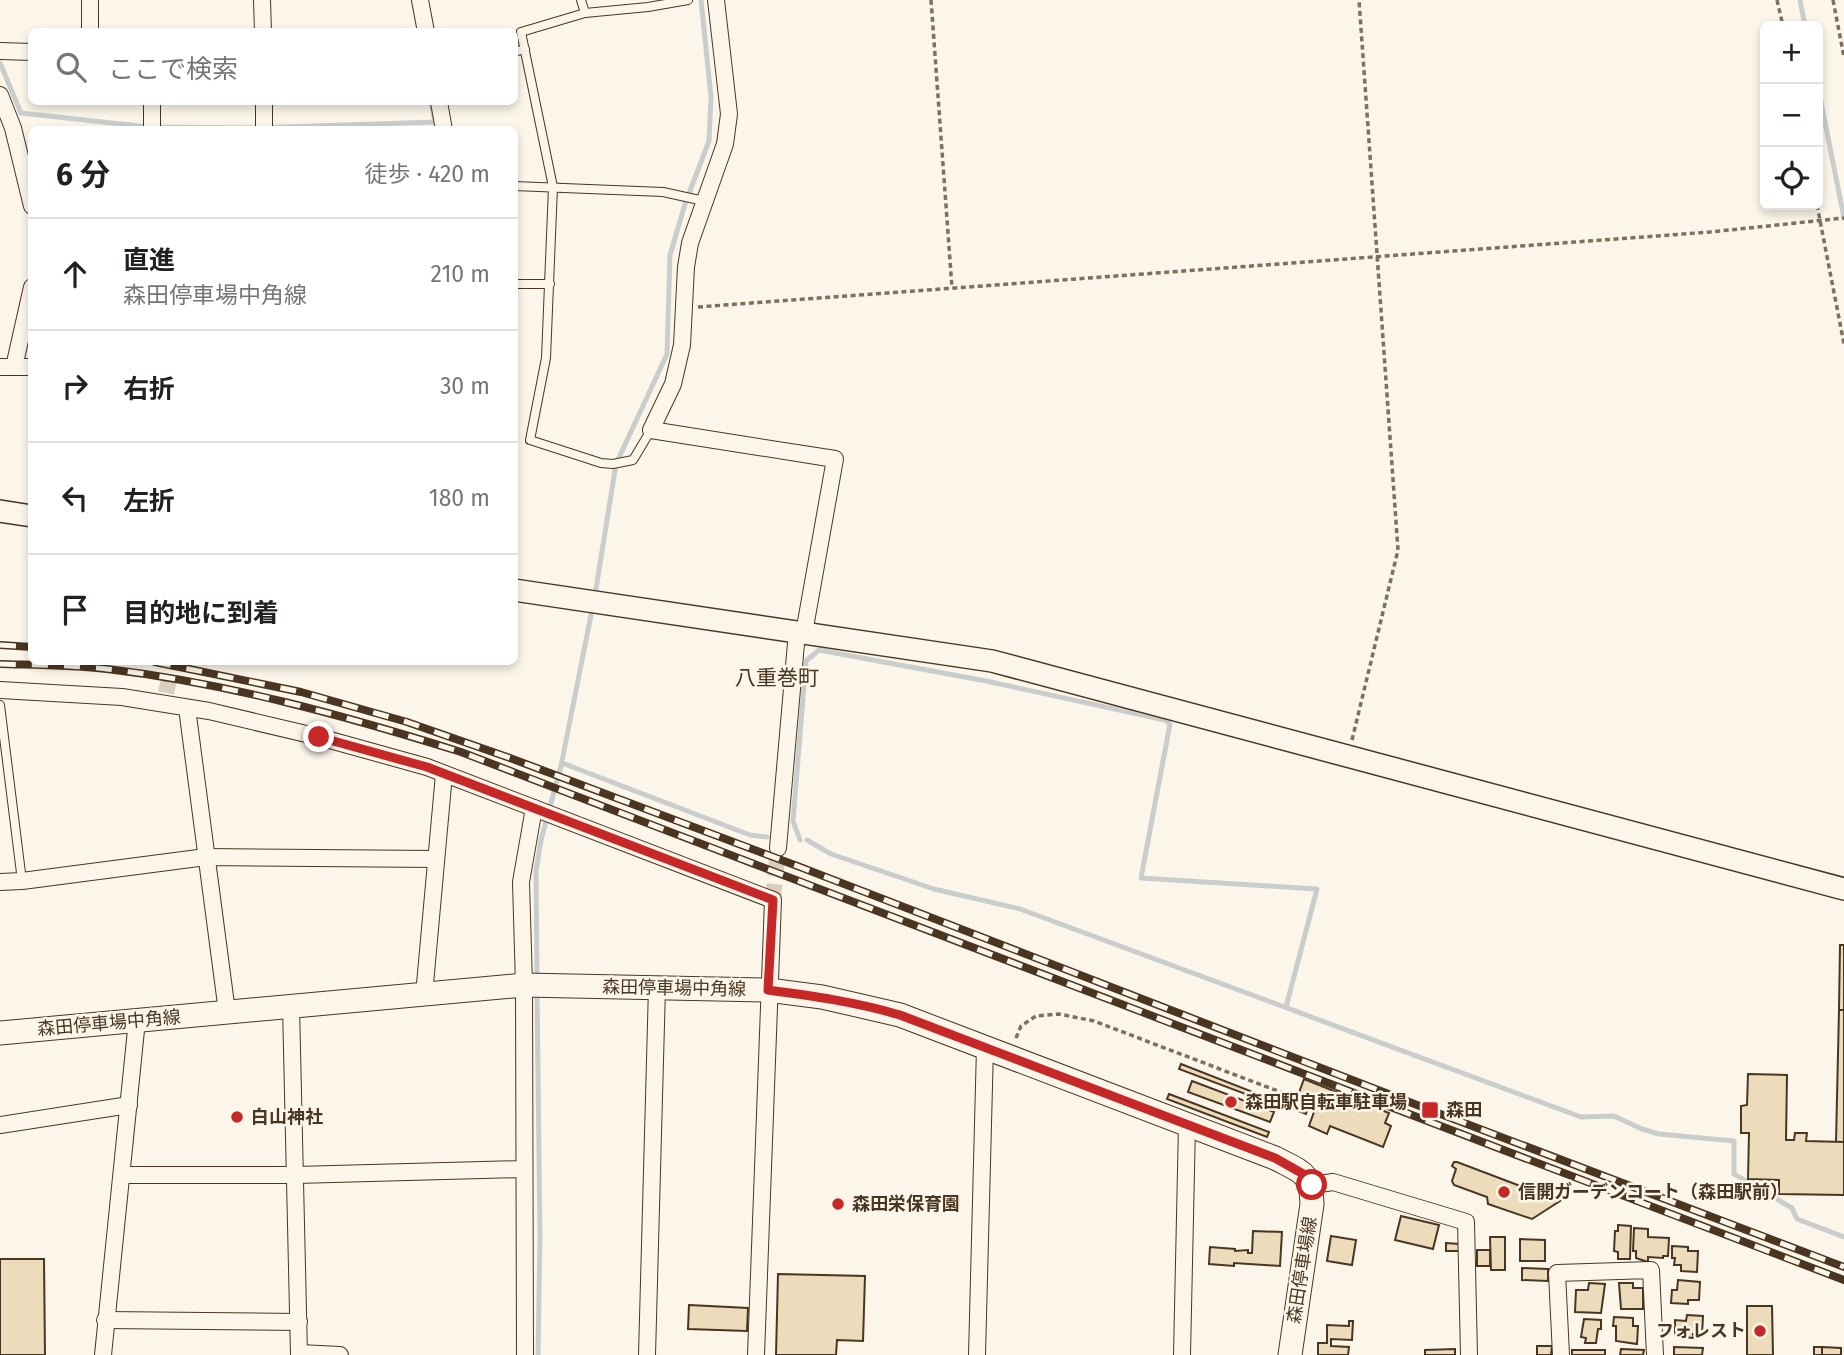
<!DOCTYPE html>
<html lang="ja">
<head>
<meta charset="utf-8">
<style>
	:root { --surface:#fff; --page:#f6f6f6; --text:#202124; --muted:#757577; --line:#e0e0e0 }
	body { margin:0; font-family:"Fira Sans","Noto Sans JP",sans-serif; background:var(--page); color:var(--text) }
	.controls { position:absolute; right:21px; top:21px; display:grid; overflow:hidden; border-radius:10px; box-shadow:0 4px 10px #0003 }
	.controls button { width:63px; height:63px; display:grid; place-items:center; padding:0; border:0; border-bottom:2px solid var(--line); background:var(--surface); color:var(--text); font:35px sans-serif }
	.stop { position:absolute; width:21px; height:21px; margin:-16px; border:5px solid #c62828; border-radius:50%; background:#fff }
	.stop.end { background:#c62828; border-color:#fff; box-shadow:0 2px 7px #0008 }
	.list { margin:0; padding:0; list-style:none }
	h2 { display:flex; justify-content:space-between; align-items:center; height:91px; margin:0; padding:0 28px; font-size:30px }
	h2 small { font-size:23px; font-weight:400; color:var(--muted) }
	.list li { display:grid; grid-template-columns:46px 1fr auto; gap:21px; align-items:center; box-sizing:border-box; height:112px; padding:0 28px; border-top:2px solid var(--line) }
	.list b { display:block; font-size:26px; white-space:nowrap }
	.list p { margin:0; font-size:23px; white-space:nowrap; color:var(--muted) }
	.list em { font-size:23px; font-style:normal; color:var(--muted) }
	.icon { flex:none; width:38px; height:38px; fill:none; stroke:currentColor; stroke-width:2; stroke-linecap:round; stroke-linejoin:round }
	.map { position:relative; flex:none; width:1844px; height:1355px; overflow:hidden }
	.search { position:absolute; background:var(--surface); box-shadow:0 4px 10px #0003; left:28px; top:28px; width:490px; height:77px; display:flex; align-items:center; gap:18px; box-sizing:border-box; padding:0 24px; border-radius:10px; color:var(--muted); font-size:26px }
	.panel { position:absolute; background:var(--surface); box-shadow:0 4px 10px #0003; left:28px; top:126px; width:490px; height:539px; border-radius:10px }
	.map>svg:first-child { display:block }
</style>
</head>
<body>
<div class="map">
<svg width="1844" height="1355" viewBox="0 0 1844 1355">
	<rect width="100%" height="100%" fill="#fbf6e9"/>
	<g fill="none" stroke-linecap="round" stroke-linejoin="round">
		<g stroke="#c9cecd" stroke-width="5">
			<polyline points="1800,0 1805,26"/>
			<polyline points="0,63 21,113 148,127 252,128 435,122 431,102"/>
			<polyline points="1818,87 1844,218"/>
			<polyline points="595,595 616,464 667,354 670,255 685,204 709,141 711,97 701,0"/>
			<polyline points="562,763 750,835 767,837"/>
			<polyline points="800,840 793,821 806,661 819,650 986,681 1165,720 1170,724 1141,878 1317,889 1286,1007"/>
			<polyline points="807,840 831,854 934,889 1020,909 1581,1117 1614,1116 1642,1129 1659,1134 1734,1141 1734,1174 1792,1208 1797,1219 1844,1237"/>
			<polyline points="537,981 536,871 541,840 561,766 593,605"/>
			<polyline points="537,991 540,1237 538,1355"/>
		</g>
	</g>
	<g fill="#ecdcbc" stroke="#4a3520" stroke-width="2">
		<polygon points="1840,945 1844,945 1844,1010 1839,1010"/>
		<polygon points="1839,1010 1844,1010 1844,1142 1836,1142"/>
		<polygon points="1181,1064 1281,1103 1280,1107 1179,1069"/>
		<polygon points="1748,1074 1787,1075 1786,1140 1794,1140 1795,1133 1807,1133 1806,1141 1844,1142 1844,1195 1779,1194 1779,1180 1748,1179 1749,1133 1741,1133 1741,1106 1747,1105"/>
		<polygon points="1304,1079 1389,1113 1385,1123 1391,1126 1383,1147 1330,1126 1327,1134 1309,1126 1315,1109 1308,1107 1306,1114 1293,1109"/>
		<polygon points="1192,1081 1274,1112 1270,1122 1188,1092"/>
		<polygon points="1169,1094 1269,1132 1267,1137 1167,1099"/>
		<polygon points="1454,1162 1457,1162 1560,1201 1532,1219 1488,1204 1487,1197 1454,1185 1452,1181 1456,1169 1452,1166"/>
		<polygon points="1401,1216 1439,1225 1433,1249 1395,1240"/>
		<polygon points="1618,1225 1631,1226 1630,1259 1618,1259 1618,1252 1614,1251 1615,1231 1618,1231"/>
		<polygon points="1634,1228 1648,1229 1648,1237 1669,1238 1668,1256 1663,1256 1663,1258 1648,1257 1648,1262 1636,1258 1636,1251 1633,1251"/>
		<polygon points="1253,1231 1282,1232 1280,1266 1234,1263 1234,1266 1209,1264 1210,1247 1235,1249 1235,1251 1248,1250 1248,1253 1252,1253"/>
		<polygon points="1331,1236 1356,1240 1352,1265 1327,1261"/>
		<polygon points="1490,1237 1505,1237 1505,1270 1491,1270"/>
		<polygon points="1520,1239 1545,1240 1545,1261 1520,1261"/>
		<polygon points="1446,1243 1459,1244 1459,1251 1446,1251"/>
		<polygon points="1672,1246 1688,1247 1688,1251 1698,1251 1697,1272 1681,1271 1681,1265 1674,1265 1675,1258 1672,1258"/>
		<rect x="1477" y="1250" width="13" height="16"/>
		<polygon points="0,1259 44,1259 45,1355 0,1355"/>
		<polygon points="1522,1268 1548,1269 1548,1281 1522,1280"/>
		<polygon points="778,1274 865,1276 863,1341 837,1340 836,1355 776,1355"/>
		<polygon points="1678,1280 1700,1282 1699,1300 1688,1300 1688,1304 1671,1303 1672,1290 1677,1290"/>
		<polygon points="1589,1283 1605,1284 1601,1313 1575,1312 1576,1290 1588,1290"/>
		<polygon points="1619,1283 1633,1283 1633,1288 1643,1288 1643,1309 1621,1309"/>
		<polygon points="689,1305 748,1308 747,1331 688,1329"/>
		<polygon points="1747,1306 1772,1306 1773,1355 1747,1355"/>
		<polygon points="1687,1315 1703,1316 1702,1335 1693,1334 1693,1338 1682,1337 1682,1334 1675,1334 1675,1320 1686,1321"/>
		<polygon points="1614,1317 1633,1318 1633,1326 1638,1326 1637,1344 1616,1341 1616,1326 1613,1326"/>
		<polygon points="1584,1319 1601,1320 1601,1329 1598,1329 1596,1343 1585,1343 1586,1338 1581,1337"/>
		<polygon points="1349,1321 1353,1321 1352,1340 1331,1339 1331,1346 1349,1347 1348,1355 1318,1355 1318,1343 1327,1343 1327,1325 1349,1326"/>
		<polygon points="1537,1346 1552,1346 1551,1355 1537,1355"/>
		<polygon points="1674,1347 1703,1348 1702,1355 1674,1355"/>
		<rect x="1814" y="1347" width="8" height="8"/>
		<polygon points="1822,1347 1841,1348 1841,1355 1822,1355"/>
		<polygon points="1455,1349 1455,1355 1425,1355 1425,1350"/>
		<polygon points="1621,1349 1644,1350 1643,1355 1620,1355"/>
		<rect x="1572" y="1350" width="33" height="5"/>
	</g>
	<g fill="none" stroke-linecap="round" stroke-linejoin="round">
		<g stroke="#d8cfc1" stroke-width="16" stroke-dasharray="16 8" stroke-linecap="butt">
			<polyline points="166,693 173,662"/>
			<polyline points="773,900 778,848"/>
		</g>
		<g stroke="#4a3520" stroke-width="10">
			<g id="service">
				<polyline points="581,0 585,13"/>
				<polyline points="514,52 525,49"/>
				<polyline points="514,186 663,192 704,201"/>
				<polyline points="514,284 550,284"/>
				<polyline points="651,430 633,460 613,464 601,463 530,440 546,358 553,187 521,32 585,13 648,7 688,0"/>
				<polyline points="0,705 22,881"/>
			</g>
		</g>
		<g stroke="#4a3520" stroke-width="18">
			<g id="minor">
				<polyline points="90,0 90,32"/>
				<polyline points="262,0 263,32"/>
				<polyline points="420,0 426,32"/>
				<polyline points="716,0 729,114 725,144 690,243 686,267 682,345 673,384 651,430 835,459 804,633"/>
				<polyline points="0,51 32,52"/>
				<polyline points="0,95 13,128 32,206"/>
				<polyline points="152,102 152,130"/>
				<polyline points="264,102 264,130"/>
				<polyline points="439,102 444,130"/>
				<polyline points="0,367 32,367"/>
				<polyline points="14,367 32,287"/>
				<polyline points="0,690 122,697 209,711 319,737 427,767 773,900 756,1355"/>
				<polyline points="187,708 227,1012"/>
				<polyline points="778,848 797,632"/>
				<polyline points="0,882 22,881 206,857 436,859"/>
				<polyline points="424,995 444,774"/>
				<polyline points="291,1006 299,1355"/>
				<polyline points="0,1125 129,1105"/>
				<polyline points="122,1175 296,1175 524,1169"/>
				<polyline points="1312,1185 1333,1182 1466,1222 1469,1355"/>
				<polyline points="105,1320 299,1322"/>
				<polyline points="299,1353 340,1355"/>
				<polyline points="103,1355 137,1020"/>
				<polyline points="525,1355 524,985 521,882 534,808"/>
				<polyline points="647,1355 657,987"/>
				<polyline points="977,1355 985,1047"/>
				<polyline points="1182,1355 1187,1124"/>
				<polyline points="1561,1355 1557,1273 1651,1270 1655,1355"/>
			</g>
		</g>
		<g stroke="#4a3520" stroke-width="24">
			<g id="tertiary">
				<polyline points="0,511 32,516"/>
				<polyline points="514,590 992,661 1844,889"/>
			</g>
		</g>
		<g stroke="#4a3520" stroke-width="25">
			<path id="secondary" d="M0,1033L524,985L768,990L822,997L900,1015L1275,1158C1301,1172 1311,1171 1312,1204L1290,1355"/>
		</g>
		<g stroke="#7f6f5c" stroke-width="3.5" stroke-dasharray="5 3.5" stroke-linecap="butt">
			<polyline points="931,0 952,288"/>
			<polyline points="1777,0 1783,26"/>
			<polyline points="1833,0 1844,57"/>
			<polyline points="1817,205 1844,344"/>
			<polyline points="698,307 1710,232 1844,218"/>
			<polyline points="1352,740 1398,550 1359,0"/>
			<polyline points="1016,1038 1021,1026 1036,1016 1059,1014 1094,1021 1288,1095"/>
		</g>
		<use href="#service" stroke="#fbf6e9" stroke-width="8"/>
		<use href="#minor" stroke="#fbf6e9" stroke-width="16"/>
		<use href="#tertiary" stroke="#fbf6e9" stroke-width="21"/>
		<use href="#secondary" stroke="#fbf6e9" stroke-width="23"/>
		<g stroke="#4a3520" stroke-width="8">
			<g id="rail">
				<polyline points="0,645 32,647"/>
				<polyline points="155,662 301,692 407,722 510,758 800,867 1430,1110 1844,1267"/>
				<path d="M0,664C35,665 72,665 107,669C227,683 346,716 461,752L1844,1280"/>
			</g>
		</g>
		<use href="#rail" stroke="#fbf6e9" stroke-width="5" stroke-dasharray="16" stroke-linecap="butt"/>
	</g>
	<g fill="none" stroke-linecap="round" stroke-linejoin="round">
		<path stroke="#c62828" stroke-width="9" d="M319,737L427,767L773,900L768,990C813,996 856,1002 900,1015L1275,1158L1305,1175L1312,1185"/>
	</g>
	<g fill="#c62828" stroke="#fbf6e9" stroke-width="2.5">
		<circle cx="1231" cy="1102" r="7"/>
		<rect x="1421" y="1101" width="18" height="18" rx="3.5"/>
		<circle cx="237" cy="1117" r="7"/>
		<circle cx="1504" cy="1192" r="7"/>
		<circle cx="838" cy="1204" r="7"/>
		<circle cx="1760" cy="1331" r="7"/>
	</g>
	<g text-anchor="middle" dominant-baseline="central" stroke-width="5" stroke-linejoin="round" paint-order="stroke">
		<g font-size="18" fill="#4a3520" stroke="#fbf6e9">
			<text transform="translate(674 988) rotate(1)">森田停車場中角線</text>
			<text transform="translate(109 1023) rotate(-5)">森田停車場中角線</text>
			<text transform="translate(1302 1270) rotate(-81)">森田停車場線</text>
		</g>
		<g font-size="18" font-weight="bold" fill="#4a3520" stroke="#fbf6e9" text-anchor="start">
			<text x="1245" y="1102">森田駅自転車駐車場</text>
			<text x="1446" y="1110">森田</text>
			<text x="251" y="1117">白山神社</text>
			<text x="1518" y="1192">信開ガーデンコート（森田駅前）</text>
			<text x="852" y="1204">森田栄保育園</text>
			<text x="1746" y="1331" text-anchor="end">フォレスト</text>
		</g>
		<g font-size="21" fill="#4a3520" stroke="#fbf6e9">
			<text x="777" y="678">八重巻町</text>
		</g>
	</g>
</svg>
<div class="controls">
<button>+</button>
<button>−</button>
<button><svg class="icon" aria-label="locate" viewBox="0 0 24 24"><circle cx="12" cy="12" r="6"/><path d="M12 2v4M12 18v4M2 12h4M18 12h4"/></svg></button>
</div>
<div class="stop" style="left:1312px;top:1185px"></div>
<div class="stop end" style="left:319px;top:737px"></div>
<div class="search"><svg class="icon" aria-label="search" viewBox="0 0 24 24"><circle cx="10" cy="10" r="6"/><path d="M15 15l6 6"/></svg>ここで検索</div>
<section class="panel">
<h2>6 分<small>徒歩 · 420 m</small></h2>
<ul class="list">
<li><svg class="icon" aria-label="ahead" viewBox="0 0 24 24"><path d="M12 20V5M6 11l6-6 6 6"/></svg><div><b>直進</b><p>森田停車場中角線</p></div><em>210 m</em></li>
<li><svg class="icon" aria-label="right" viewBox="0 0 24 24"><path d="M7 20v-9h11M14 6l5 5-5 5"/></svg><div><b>右折</b></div><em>30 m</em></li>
<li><svg class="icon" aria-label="left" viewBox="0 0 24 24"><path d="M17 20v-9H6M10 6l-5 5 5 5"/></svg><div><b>左折</b></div><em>180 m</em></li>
<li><svg class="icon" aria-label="arrive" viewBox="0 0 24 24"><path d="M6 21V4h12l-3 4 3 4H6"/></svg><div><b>目的地に到着</b></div></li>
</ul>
</section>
</div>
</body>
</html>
